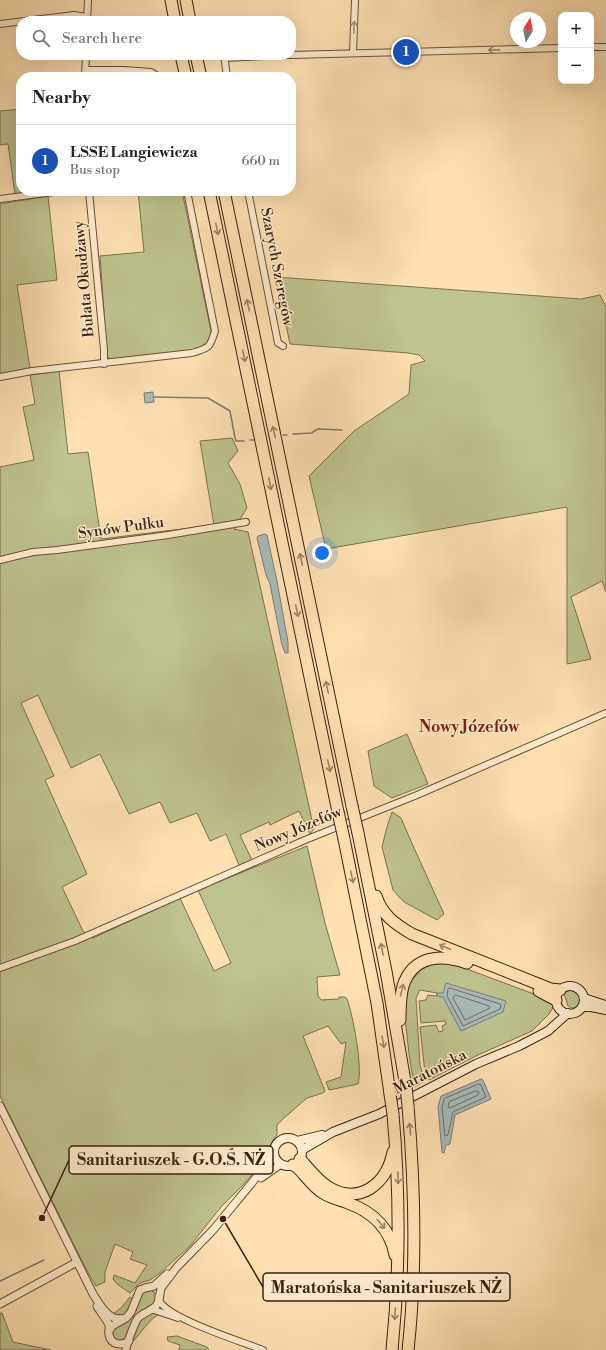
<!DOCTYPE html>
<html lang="en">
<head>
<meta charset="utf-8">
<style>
	:root { --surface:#fff; --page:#f6f6f6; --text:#222; --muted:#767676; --line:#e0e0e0; --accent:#8f2418 }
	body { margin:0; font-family:"Libre Bodoni",serif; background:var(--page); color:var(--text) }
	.controls { position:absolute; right:12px; top:12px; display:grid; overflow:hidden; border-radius:8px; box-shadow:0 4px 16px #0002 }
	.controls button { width:36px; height:36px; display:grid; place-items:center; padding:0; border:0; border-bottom:1px solid var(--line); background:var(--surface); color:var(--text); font:20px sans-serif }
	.compass { position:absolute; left:510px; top:12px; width:36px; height:36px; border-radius:50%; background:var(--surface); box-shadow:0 4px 16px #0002; rotate:10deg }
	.you { position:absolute; left:322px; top:553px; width:14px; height:14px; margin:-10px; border:3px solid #fff; border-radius:50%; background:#1a73e8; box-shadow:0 0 0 6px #1a73e833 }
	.badge { display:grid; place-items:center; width:26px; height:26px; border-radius:50%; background:var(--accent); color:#fff; font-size:13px; font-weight:700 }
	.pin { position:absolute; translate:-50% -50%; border:2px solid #fff; box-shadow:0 1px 4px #0006 }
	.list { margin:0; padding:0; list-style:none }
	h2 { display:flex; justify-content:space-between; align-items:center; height:52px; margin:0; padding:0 16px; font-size:17px }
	h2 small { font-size:13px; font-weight:400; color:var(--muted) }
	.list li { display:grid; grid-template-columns:26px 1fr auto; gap:12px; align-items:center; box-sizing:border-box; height:72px; padding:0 16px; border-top:1px solid var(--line) }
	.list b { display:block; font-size:15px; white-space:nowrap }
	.list p { margin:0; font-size:13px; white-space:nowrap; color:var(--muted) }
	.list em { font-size:13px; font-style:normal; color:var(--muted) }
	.icon { flex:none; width:22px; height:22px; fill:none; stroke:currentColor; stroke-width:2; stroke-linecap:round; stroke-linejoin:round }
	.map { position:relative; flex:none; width:606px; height:1350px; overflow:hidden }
	.search { position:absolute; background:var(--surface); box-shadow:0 4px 16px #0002; left:16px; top:16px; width:280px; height:44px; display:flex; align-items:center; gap:10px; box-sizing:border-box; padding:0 14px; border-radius:16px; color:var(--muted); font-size:15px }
	.panel { position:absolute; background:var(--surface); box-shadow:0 4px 16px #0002; left:16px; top:72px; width:280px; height:124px; border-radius:16px }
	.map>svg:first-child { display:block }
</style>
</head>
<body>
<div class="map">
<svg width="606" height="1350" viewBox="0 0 606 1350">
	<rect width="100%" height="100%" fill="#ffe1b4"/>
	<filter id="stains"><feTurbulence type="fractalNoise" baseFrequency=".005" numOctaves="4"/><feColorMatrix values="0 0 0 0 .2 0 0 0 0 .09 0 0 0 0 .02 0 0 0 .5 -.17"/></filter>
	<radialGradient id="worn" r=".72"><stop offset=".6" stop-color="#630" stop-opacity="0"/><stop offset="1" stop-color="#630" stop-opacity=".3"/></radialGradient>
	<g fill="#bec38f" stroke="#7d724f">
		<polygon points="21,109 21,191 33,191 15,194 8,144 0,145 0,111"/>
		<polygon points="138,191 182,191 211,331 209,340 203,347 191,352 112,361 107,356 100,256 144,252"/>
		<polygon points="48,196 57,280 17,285 30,368 0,374 0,204"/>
		<polygon points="276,277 581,299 600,295 606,307 606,592 602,581 571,597 591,659 567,664 567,507 326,549 309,476 354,431 409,394 411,365 425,361 419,355 408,353 290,344"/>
		<path d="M59,371L68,454L88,452L101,539L214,525L200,441L232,438L238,451L228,463L240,484L247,508L234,529L248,532L314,829L310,834L299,811L270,825L269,822L240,835L252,860L239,865L226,834L210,841L197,813L170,823L160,802L129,814L100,754L71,768L38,695L21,703L54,776L45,780L87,874L62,887L83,931L93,938L180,898L214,971L231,963L198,890L307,846L325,923L340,975L317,977L318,996L321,1000L339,999V997H345L347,999C353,1015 363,1068 358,1084L329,1090L326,1082L341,1077L346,1042L341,1044L328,1026L303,1036L325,1091L323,1093L307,1098L284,1118L277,1125V1135L273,1140L264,1161L242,1186L221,1207L190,1246L160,1273L150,1280L140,1283L130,1293L117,1284L113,1279L114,1275L135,1283L147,1265L130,1259L133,1252L115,1244L105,1272V1282L96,1286L86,1269L0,1096V467L34,460L23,407L35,404L30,375Z"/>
		<polygon points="407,734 428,784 392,798 374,786 368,751"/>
		<polygon points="392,812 401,818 414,848 444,914 437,920 404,902 393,890 382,847 387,827"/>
		<polygon points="451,963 550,1000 554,1006 549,1014 532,1031 478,1055 429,1080 425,1073 420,1027 436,1025 439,1032 443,1031 442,1026 446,1024 445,1021 421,1023 419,1001 426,1000 428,995 436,996 437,993 420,990 416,998 420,1065 424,1079 420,1084 414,1087 409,1054 404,1009 406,992 411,981 422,969 433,964"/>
		<path d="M570,990C581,993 583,997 578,1007L571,1008L568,1006L564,993Z"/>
		<path d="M150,1290L154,1292L157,1297L153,1306L138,1314L126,1339L120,1342L113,1338L112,1333C116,1324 125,1323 132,1316C139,1309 138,1300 143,1292Z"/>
		<path d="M130,1297L134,1300C127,1313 128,1318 112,1315L122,1307Z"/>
		<path d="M154,1312L160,1313L150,1321L131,1344C139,1327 134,1321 154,1312Z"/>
		<polygon points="0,1313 2,1313 13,1342 51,1350 0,1350"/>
		<polygon points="177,1336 207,1347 209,1350 179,1350 180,1345 168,1341 167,1337"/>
	</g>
	<g fill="#a6bab9" stroke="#7c7d75">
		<polygon points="153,392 154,402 145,403 144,393"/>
		<polygon points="265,534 267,535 277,581 288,642 288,653 285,653 282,645 270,584 266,575 257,538 258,536"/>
		<polygon points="446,983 506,1001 503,1012 461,1031 443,997 437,996 437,993 443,993"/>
		<polygon points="481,1079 483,1080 491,1099 455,1115 450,1144 446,1145 444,1153 442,1152 438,1107 441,1096"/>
	</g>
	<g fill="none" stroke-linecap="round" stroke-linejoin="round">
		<g stroke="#716e64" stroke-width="1">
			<polygon points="450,988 500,1004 501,1006 500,1009 463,1026 447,996 448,989"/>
			<polygon points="456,995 489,1006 490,1008 465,1020 453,998 454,996"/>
			<polygon points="479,1084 481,1085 486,1097 453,1112 448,1135 445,1136 442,1108 444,1099"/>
			<polygon points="476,1091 479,1092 478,1095 450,1108 448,1107 449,1102"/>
		</g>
		<g stroke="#7c7d75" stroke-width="1.5">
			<polyline points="154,397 208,398 230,411 235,438 236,441 244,441"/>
			<polyline points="293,434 311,433 318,429 342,430"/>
			<polyline points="283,435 287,435"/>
			<polyline points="250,440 253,440"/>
			<polyline points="0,1281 44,1260"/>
		</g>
		<g stroke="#6d5138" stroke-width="8">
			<g id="minor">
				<polyline points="87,21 88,0"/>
				<polyline points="0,24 74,15 86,17"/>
				<polyline points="591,47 606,47"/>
				<polyline points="353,53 355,0"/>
				<polyline points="224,55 227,77"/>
				<polyline points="291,55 561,48"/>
				<polyline points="224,58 288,55"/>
				<polyline points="86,70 124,70 151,72 159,77"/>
				<polyline points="85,77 86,55"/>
				<polyline points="89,191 104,350 104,364"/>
				<polyline points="248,191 278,343 283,346"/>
				<polyline points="0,199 61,191"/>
				<path d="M0,377L32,371L192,353C209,348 210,348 215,331L187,191"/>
				<polyline points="0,560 33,552 57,550 168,535 246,522"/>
				<polyline points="0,968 75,941 305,840 417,795 606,713"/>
				<path d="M159,1300C166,1318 243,1342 263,1350"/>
				<polyline points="151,1309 178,1318"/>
			</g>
		</g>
		<g stroke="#6d5138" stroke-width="9">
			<g id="tertiary">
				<path d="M0,1106L93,1294C101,1306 109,1323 126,1318"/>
				<polyline points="261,1178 281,1164"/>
				<polyline points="159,1300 161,1288 177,1267 213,1230 274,1156"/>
				<polyline points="0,1304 77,1262"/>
				<path d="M97,1306C100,1312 106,1318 109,1325C110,1328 108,1331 109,1335C111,1345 122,1346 129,1341"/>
				<polyline points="109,1331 112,1326 126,1318 131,1312 140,1290 145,1288 154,1286 167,1274"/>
				<path d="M126,1350C126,1345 135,1322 138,1318C146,1310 160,1310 159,1296"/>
			</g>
		</g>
		<g stroke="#3c210f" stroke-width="10">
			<g id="secondary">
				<circle cx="570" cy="1000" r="14"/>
				<polyline points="584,998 605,1005"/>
				<polyline points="582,1007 591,1007 606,1010"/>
				<circle cx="288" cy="1152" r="14"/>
				<polyline points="297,1141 322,1135"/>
				<polyline points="302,1150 333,1132 379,1114 476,1064 519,1046 548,1031 568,1013"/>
			</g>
		</g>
		<g stroke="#3c210f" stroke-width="13">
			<g id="motorway">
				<polyline points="171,0 175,21"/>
				<polyline points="186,0 190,21"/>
				<polyline points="181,55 186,77"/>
				<polyline points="196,55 201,77"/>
				<polyline points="209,191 338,812"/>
				<polyline points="224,191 352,806"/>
				<polyline points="358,833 386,971 406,1087"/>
				<polyline points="344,839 377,1003 390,1094"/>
				<path d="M376,896C382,915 395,924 412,934L551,989L560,990"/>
				<polyline points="539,991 556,1000"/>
				<path d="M400,1020C400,1009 400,997 403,986C413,955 441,954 467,963"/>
				<path d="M408,1106C415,1188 417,1269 408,1350"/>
				<path d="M300,1159C309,1169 317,1180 328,1187C359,1206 387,1184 393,1152"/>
				<path d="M293,1165L297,1167C305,1175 313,1187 323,1193C331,1198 340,1200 348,1203C373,1212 390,1228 395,1255"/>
				<path d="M392,1350C400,1271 400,1193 393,1114"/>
			</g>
		</g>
		<use href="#minor" stroke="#ffecce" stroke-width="6"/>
		<use href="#tertiary" stroke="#ffecce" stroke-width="7"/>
		<use href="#secondary" stroke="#ffecce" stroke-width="8"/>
		<use href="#motorway" stroke="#ffe1b4" stroke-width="11"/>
		<g stroke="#3c210f" stroke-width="13" stroke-linecap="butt">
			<g id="motorway-bridge">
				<polyline points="352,806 358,833"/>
				<polyline points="338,812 344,839"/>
				<polyline points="406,1087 408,1106"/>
				<polyline points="390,1094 393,1114"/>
			</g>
		</g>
		<use href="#motorway-bridge" stroke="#ffe1b4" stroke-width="11"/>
	</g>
	<defs><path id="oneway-shaft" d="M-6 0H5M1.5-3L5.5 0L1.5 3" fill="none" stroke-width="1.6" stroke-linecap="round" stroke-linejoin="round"/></defs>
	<g stroke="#a79178">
		<use href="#oneway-shaft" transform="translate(354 27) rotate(-88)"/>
		<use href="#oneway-shaft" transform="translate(494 50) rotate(179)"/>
	</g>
	<g stroke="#9e8162">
		<use href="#oneway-shaft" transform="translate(217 229) rotate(78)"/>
		<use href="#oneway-shaft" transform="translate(248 305) rotate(-102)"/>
		<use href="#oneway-shaft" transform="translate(244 356) rotate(78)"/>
		<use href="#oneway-shaft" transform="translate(274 432) rotate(-102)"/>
		<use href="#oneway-shaft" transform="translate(270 484) rotate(78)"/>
		<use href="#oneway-shaft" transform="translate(301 559) rotate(-102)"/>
		<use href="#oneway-shaft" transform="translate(297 611) rotate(78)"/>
		<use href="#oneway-shaft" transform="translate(327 687) rotate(-102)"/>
		<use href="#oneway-shaft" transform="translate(329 766) rotate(78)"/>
		<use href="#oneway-shaft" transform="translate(352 877) rotate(78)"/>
		<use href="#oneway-shaft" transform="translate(445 947) rotate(-159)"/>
		<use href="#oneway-shaft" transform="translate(382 949) rotate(-101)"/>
		<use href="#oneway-shaft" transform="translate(402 990) rotate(-76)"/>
		<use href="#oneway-shaft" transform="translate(383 1042) rotate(81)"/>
		<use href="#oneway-shaft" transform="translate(410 1129) rotate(-95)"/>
		<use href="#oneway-shaft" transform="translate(398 1178) rotate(88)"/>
		<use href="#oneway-shaft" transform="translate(381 1224) rotate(49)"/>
		<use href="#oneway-shaft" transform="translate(395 1314) rotate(94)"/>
	</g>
	<g text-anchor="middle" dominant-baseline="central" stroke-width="3" stroke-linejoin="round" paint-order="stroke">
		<g font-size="15" fill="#3c210f" stroke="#ffecce">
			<text transform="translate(277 267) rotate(79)">Szarych Szeregów</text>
			<text transform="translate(84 279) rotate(-95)">Bułata Okudżawy</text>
			<text transform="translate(121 528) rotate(-8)">Synów Pułku</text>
			<text transform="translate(298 829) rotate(-23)">Nowy Józefów</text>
			<text transform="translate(430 1072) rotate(-27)">Maratońska</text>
		</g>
		<g font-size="16" font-weight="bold" fill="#7a1f14" stroke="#ffecce">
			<text x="469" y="727">Nowy Józefów</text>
		</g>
	</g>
	<path fill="none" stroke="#3c210f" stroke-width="1.5" d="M42 1218L69 1160M223 1219L263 1287"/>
	<g fill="#3c210f" stroke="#ffecce" stroke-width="1.5">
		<circle cx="42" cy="1218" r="4"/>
		<circle cx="223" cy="1219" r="4"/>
	</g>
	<g fill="#ffecce" stroke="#3c210f" stroke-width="1.5">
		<rect x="69" y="1146" width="204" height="28" rx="4"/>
		<rect x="263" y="1273" width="247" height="28" rx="4"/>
	</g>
	<g font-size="16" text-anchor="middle" font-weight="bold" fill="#3c210f">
		<text x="171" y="1165">Sanitariuszek - G.O.Ś. NŻ</text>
		<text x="386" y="1293">Maratońska - Sanitariuszek NŻ</text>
	</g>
	<rect width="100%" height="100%" filter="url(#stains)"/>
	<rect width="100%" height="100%" fill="url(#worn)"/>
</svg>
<div class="controls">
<button>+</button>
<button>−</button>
</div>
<svg class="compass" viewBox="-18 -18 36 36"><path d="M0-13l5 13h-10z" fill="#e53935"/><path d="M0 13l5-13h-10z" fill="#767676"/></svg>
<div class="you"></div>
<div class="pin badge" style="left:406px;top:52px;background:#1a4fb4">1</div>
<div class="search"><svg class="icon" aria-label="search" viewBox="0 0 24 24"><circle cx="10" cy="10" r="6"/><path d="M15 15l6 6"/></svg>Search here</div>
<section class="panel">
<h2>Nearby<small></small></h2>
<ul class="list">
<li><span class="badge" style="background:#1a4fb4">1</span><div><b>ŁSSE Langiewicza</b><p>Bus stop</p></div><em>660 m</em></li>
</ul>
</section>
</div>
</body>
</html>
